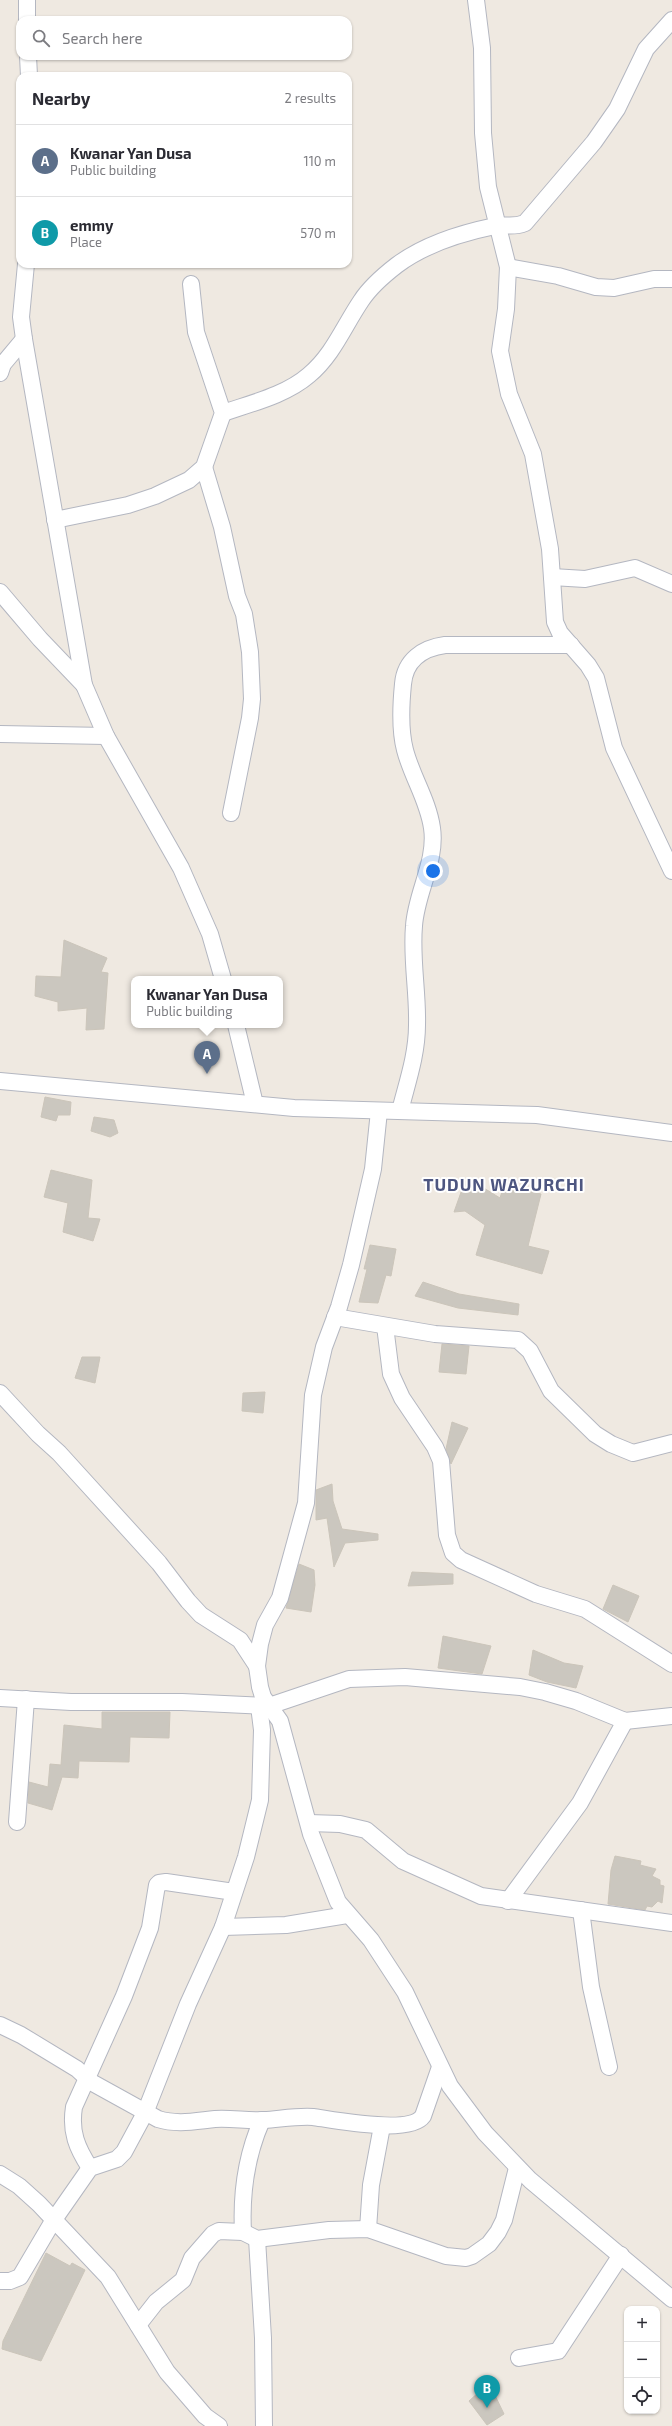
<!DOCTYPE html>
<html lang="en">
<head>
<meta charset="utf-8">
<style>
	:root { --surface:#fff; --page:#f7f7f7; --text:#2b2b33; --muted:#7c7c81; --line:#e1e1e2; --accent:#4264fb }
	body { margin:0; font-family:"Exo 2",sans-serif; background:var(--page); color:var(--text) }
	.controls { position:absolute; right:12px; bottom:12px; display:grid; overflow:hidden; border-radius:8px; box-shadow:0 1px 3px #0004 }
	.controls button { width:36px; height:36px; display:grid; place-items:center; padding:0; border:0; border-bottom:1px solid var(--line); background:var(--surface); color:var(--text); font:20px sans-serif }
	.you { position:absolute; left:433px; top:871px; width:14px; height:14px; margin:-10px; border:3px solid #fff; border-radius:50%; background:#1a73e8; box-shadow:0 0 0 6px #1a73e833 }
	.badge { display:grid; place-items:center; width:26px; height:26px; border-radius:50%; background:var(--accent); color:#fff; font-size:13px; font-weight:700 }
	.pin { position:absolute; translate:-50% -33px; filter:drop-shadow(0 1px 2px #0008) }
	.pin::after { content:''; position:absolute; top:21px; width:14px; height:12px; background:inherit; clip-path:polygon(0 0,100% 0,50% 100%) }
	.popup { position:absolute; left:131px; top:976px; width:152px; height:52px; box-sizing:border-box; display:grid; place-content:center; border-radius:8px; background:var(--surface); filter:drop-shadow(0 1px 3px #0005); font-size:13px; white-space:nowrap; color:var(--muted) }
	.popup b { font-size:15px; color:var(--text) }
	.popup::after { content:''; position:absolute; left:50%; top:100%; margin-left:-8px; border:8px solid transparent; border-top-color:var(--surface) }
	.list { margin:0; padding:0; list-style:none }
	h2 { display:flex; justify-content:space-between; align-items:center; height:52px; margin:0; padding:0 16px; font-size:17px }
	h2 small { font-size:13px; font-weight:400; color:var(--muted) }
	.list li { display:grid; grid-template-columns:26px 1fr auto; gap:12px; align-items:center; box-sizing:border-box; height:72px; padding:0 16px; border-top:1px solid var(--line) }
	.list b { display:block; font-size:15px; white-space:nowrap }
	.list p { margin:0; font-size:13px; white-space:nowrap; color:var(--muted) }
	.list em { font-size:13px; font-style:normal; color:var(--muted) }
	.icon { flex:none; width:22px; height:22px; fill:none; stroke:currentColor; stroke-width:2; stroke-linecap:round; stroke-linejoin:round }
	.map { position:relative; flex:none; width:672px; height:2426px; overflow:hidden }
	.search { position:absolute; background:var(--surface); box-shadow:0 1px 3px #0004; left:16px; top:16px; width:336px; height:44px; display:flex; align-items:center; gap:10px; box-sizing:border-box; padding:0 14px; border-radius:12px; color:var(--muted); font-size:15px }
	.panel { position:absolute; background:var(--surface); box-shadow:0 1px 3px #0004; left:16px; top:72px; width:336px; height:196px; border-radius:12px }
	.map>svg:first-child { display:block }
</style>
</head>
<body>
<div class="map">
<svg width="672" height="2426" viewBox="0 0 672 2426">
	<rect width="100%" height="100%" fill="#efe9e1"/>
	<g fill="#cbc7bf" stroke="#cbc5ba">
		<polygon points="64,940 107,958 101,972 108,973 104,1029 86,1030 87,1008 58,1011 58,1002 35,996 36,976 61,977"/>
		<polygon points="45,1097 71,1102 70,1115 58,1115 56,1121 41,1117"/>
		<polygon points="94,1117 114,1120 118,1133 110,1137 91,1131"/>
		<polygon points="51,1170 92,1180 88,1218 100,1219 93,1241 63,1232 68,1203 44,1197"/>
		<polygon points="465,1181 474,1182 500,1198 504,1185 541,1194 528,1246 549,1251 542,1274 476,1255 485,1225 465,1211 454,1212"/>
		<polygon points="370,1245 396,1249 391,1276 386,1275 378,1303 359,1302 367,1269 364,1269"/>
		<polygon points="423,1282 459,1294 519,1304 518,1315 458,1308 415,1296"/>
		<polygon points="442,1344 469,1346 466,1374 439,1372"/>
		<polygon points="82,1357 100,1357 95,1383 75,1378"/>
		<polygon points="265,1392 263,1413 242,1411 243,1393"/>
		<polygon points="452,1422 468,1428 451,1464 446,1449"/>
		<polygon points="332,1484 333,1501 342,1529 378,1534 378,1540 345,1543 334,1567 327,1518 316,1520 316,1490"/>
		<polygon points="299,1564 314,1570 315,1585 311,1612 286,1608"/>
		<polygon points="412,1572 453,1574 453,1584 408,1586"/>
		<polygon points="613,1585 639,1596 628,1622 603,1609"/>
		<polygon points="443,1636 491,1646 482,1674 438,1668"/>
		<polygon points="533,1650 564,1663 583,1666 576,1688 547,1682 529,1675"/>
		<polygon points="102,1712 170,1712 169,1738 130,1737 129,1762 79,1761 78,1778 62,1777 52,1810 28,1803 29,1782 48,1787 50,1764 61,1765 64,1725 102,1729"/>
		<polygon points="615,1856 641,1861 640,1865 656,1869 652,1876 660,1880 660,1885 664,1886 662,1903 658,1901 652,1907 647,1906 645,1910 608,1904 611,1870"/>
		<polygon points="46,2253 70,2266 72,2263 85,2270 41,2361 2,2349 3,2341"/>
		<polygon points="489,2383 504,2414 487,2425 469,2401"/>
	</g>
	<g fill="none" stroke-linecap="round" stroke-linejoin="round">
		<g stroke="#b4b7c1" stroke-width="18">
			<g id="minor">
				<polyline points="476,0 482,48 483,133 488,187 508,267 506,309 500,351 509,394 533,454 550,549 555,622 560,633 588,665 596,678 614,748 672,871"/>
				<polyline points="27,20 27,0"/>
				<polyline points="28,56 29,76"/>
				<polyline points="26,264 21,317 24,339 84,685 106,736 181,868 210,934 223,979"/>
				<polyline points="508,267 558,276 596,287 614,288 654,279 672,279"/>
				<polyline points="0,373 3,364 24,339"/>
				<path d="M223,413C252,403 286,395 309,375C333,355 344,326 361,301C370,287 384,275 397,265C425,244 461,233 495,226C506,224 513,228 525,223L594,142L617,109L646,49L672,20"/>
				<polyline points="204,467 222,527 237,596 244,614 250,652 252,699 250,718 231,813"/>
				<polyline points="55,520 128,505 155,496 189,480 204,467 223,413 196,332 191,284"/>
				<polyline points="552,577 585,579 635,568 672,584"/>
				<polyline points="0,592 40,639 84,685"/>
				<polyline points="0,734 106,736"/>
				<polyline points="236,1025 255,1104"/>
				<polyline points="0,1081 294,1108 537,1115 672,1133"/>
				<polyline points="379,1111 373,1169 351,1265 339,1307 324,1347 313,1395 306,1503 280,1598 265,1625 260,1644 257,1666 260,1687 263,1697 280,1721 311,1834 338,1902 371,1940 405,1992 450,2086 485,2133 530,2180 672,2299"/>
				<path d="M400,1111C407,1083 417,1055 417,1025C418,992 411,959 414,926C416,893 437,861 432,828C428,800 412,777 405,750C400,731 401,704 403,684C405,660 423,648 445,645H571"/>
				<polyline points="335,1317 435,1334 518,1340 530,1351 551,1391 595,1434 611,1444 633,1453 672,1443"/>
				<polyline points="385,1326 391,1374 402,1398 435,1447 441,1461 447,1535 453,1553 461,1560 536,1594 585,1609 672,1664"/>
				<polyline points="0,1393 38,1434 59,1453 159,1563 188,1601 201,1615 240,1640 257,1666"/>
				<polyline points="0,1698 71,1702 182,1702 269,1706 349,1679 405,1677 520,1687 545,1692 576,1701 625,1721 672,1716"/>
				<polyline points="17,1822 26,1699"/>
				<polyline points="309,1823 340,1824 366,1830 403,1861 481,1896 672,1923"/>
				<polyline points="508,1901 580,1803 625,1721"/>
				<polyline points="581,1910 591,1987 609,2067"/>
				<polyline points="223,1927 286,1925 347,1915"/>
				<path d="M0,2025L21,2035L77,2069L91,2082L158,2119C177,2125 195,2121 215,2119C232,2118 248,2121 264,2120C280,2119 296,2116 313,2117C334,2120 410,2135 423,2116L440,2067"/>
				<path d="M90,2168C77,2148 70,2132 74,2107L124,1996L150,1928L157,1885L159,1883L166,1882L234,1892"/>
				<polyline points="0,2174 19,2186 39,2204 108,2277 167,2372 205,2416 219,2426"/>
				<polyline points="368,2229 371,2185 382,2126"/>
				<path d="M243,2232C241,2193 246,2156 262,2120"/>
				<polyline points="257,2239 263,2338 264,2426"/>
				<polyline points="0,2281 10,2281 20,2277 53,2221 90,2168 117,2159 124,2152 145,2113 188,2004 223,1927 246,1857 260,1800 262,1730 259,1706"/>
				<polyline points="138,2325 156,2302 183,2280 192,2258 213,2234 219,2231 243,2232 257,2239 329,2230 368,2229 446,2256 466,2258 472,2256 489,2244 498,2232 504,2220 517,2168"/>
				<polyline points="519,2358 558,2351 621,2255"/>
			</g>
		</g>
		<use href="#minor" stroke="#fff" stroke-width="16"/>
	</g>
	<g text-anchor="middle" dominant-baseline="central" stroke-width="4" stroke-linejoin="round" paint-order="stroke">
		<g font-size="17" font-weight="bold" letter-spacing="1" fill="#4d5680" stroke="#fff">
			<text x="504" y="1184">TUDUN WAZURCHI</text>
		</g>
	</g>
</svg>
<div class="controls">
<button>+</button>
<button>−</button>
<button><svg class="icon" aria-label="locate" viewBox="0 0 24 24"><circle cx="12" cy="12" r="6"/><path d="M12 2v4M12 18v4M2 12h4M18 12h4"/></svg></button>
</div>
<div class="you"></div>
<div class="pin badge" style="left:207px;top:1074px;background:#5c6f8a">A</div>
<div class="popup"><b>Kwanar Yan Dusa</b>Public building</div>
<div class="pin badge" style="left:487px;top:2408px;background:#0f9aa8">B</div>
<div class="search"><svg class="icon" aria-label="search" viewBox="0 0 24 24"><circle cx="10" cy="10" r="6"/><path d="M15 15l6 6"/></svg>Search here</div>
<section class="panel">
<h2>Nearby<small>2 results</small></h2>
<ul class="list">
<li><span class="badge" style="background:#5c6f8a">A</span><div><b>Kwanar Yan Dusa</b><p>Public building</p></div><em>110 m</em></li>
<li><span class="badge" style="background:#0f9aa8">B</span><div><b>emmy</b><p>Place</p></div><em>570 m</em></li>
</ul>
</section>
</div>
</body>
</html>
